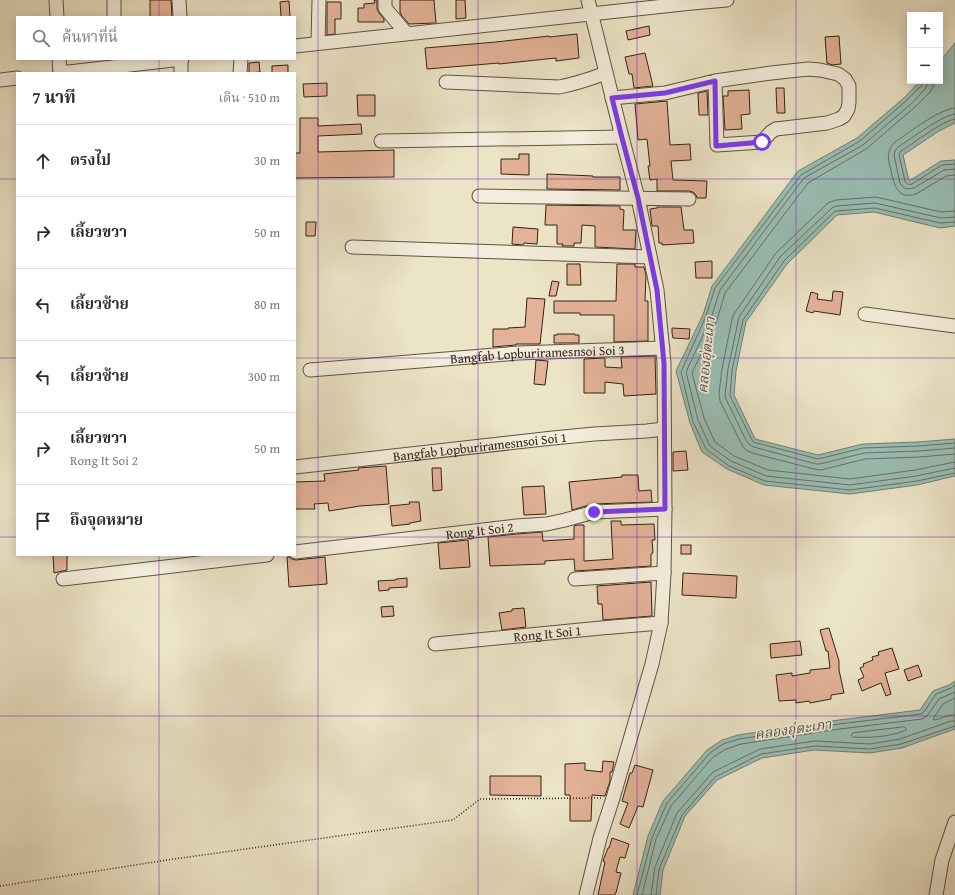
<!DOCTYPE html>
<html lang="th">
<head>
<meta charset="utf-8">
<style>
	:root { --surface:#fff; --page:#f2f2f3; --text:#2b2b33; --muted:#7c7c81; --line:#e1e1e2 }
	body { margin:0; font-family:"Gentium Book Plus","Noto Serif Thai",serif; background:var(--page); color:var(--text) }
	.controls { position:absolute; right:12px; top:12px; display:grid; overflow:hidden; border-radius:0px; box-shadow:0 2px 10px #0003 }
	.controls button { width:36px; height:36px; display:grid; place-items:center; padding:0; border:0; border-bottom:1px solid var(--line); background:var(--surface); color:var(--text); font:20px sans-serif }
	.stop { position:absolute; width:12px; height:12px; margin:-9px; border:3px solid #7c3aed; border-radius:50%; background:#fff }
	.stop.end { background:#7c3aed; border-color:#fff; box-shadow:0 1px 4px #0008 }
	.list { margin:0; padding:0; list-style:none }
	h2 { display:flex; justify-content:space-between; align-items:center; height:52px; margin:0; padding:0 16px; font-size:17px }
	h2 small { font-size:13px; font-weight:400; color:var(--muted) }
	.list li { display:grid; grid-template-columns:26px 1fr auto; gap:12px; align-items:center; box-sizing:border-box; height:72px; padding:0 16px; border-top:1px solid var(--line) }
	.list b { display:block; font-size:15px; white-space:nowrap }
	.list p { margin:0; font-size:13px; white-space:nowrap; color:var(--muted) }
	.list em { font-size:13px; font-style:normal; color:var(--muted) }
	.icon { flex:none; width:22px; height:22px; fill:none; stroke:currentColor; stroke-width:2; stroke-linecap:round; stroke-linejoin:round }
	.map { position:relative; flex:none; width:955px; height:895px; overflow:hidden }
	.search { position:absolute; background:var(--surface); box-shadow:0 2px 10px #0003; left:16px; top:16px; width:280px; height:44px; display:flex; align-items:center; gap:10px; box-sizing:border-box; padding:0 14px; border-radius:0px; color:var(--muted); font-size:15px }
	.panel { position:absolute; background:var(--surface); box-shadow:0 2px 10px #0003; left:16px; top:72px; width:280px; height:484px; border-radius:0px }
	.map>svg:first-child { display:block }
</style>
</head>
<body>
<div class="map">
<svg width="955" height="895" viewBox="0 0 955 895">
	<rect width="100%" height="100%" fill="#ece4c7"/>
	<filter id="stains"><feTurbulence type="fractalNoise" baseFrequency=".005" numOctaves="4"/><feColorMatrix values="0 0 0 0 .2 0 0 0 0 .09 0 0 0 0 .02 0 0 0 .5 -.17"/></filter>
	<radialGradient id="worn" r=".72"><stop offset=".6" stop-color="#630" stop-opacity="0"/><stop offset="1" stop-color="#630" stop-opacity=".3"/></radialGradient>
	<g fill="#99bfb6" stroke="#708075">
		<polygon points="955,43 955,123 939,131 903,155 909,181 941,161 955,160 955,226 940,228 874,212 837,215 787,264 746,322 736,371 734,395 755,439 818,455 863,444 918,442 955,439 955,476 917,485 850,494 764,485 727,469 702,452 690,423 676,371 703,315 712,286 798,171 857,138 905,97 920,81 940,81 940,61"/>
		<polygon points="955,681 955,729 902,748 870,753 814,750 762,758 717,780 685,816 663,870 660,895 633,895 648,836 663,801 707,750 722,740 738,735 839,720 920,710 933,691 949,685"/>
	</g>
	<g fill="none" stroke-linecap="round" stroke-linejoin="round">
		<g stroke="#667065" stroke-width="1">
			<polyline points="923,81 922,85 907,100 860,141 801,175 715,288 706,316 681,372 693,422 706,449 729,466 765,481 850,490 917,481 955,473"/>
			<polyline points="928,81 926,88 911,104 863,145 804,178 720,290 711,318 686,372 698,420 710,446 731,461 766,476 850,485 916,476 955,468"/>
			<polyline points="934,81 933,86 931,91 915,107 866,149 808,183 725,293 717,320 692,373 704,418 715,442 734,456 768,470 850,479 915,470 955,462"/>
			<path d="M955,108C939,109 910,132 895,142C892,145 890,148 889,152C887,158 890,165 891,171C894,184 897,200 916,194L946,176L955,175"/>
			<path d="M955,114C942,115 911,139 898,147L895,151L894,155L900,183L903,187L907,189L914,188L944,170L955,169"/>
			<path d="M955,119C942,121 914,143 901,151L899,155L905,181C906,184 909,185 912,184L942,165L955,164"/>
			<polyline points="955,211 941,212 876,197 836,200 828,203 776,253 734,314 732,319 722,369 719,393 720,401 742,445 746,450 752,453 814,469 821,470 865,459 919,457 955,454"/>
			<polyline points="955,217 941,218 875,203 836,206 832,208 780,257 739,317 728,369 725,395 726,399 747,442 750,445 754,447 816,464 820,464 864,453 919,451 955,448"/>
			<polyline points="955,222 940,223 875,208 836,211 834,212 784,261 743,320 732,370 730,396 753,442 818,459 863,448 919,446 955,443"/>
			<polyline points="955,698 943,704 933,719 935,720 950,715 955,715"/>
			<path d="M904,727L906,728V730C890,737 870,738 853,737L851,735L853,733Z"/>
			<polyline points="637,895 652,838 667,803 710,753 723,744 739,739 839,724 921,714 924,712 936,694 951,688 955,685"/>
			<polyline points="642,895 656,839 671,806 713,757 726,749 741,744 840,729 922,719 927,716 939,699 955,692"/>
			<polyline points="651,895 655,867 677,813 713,772 760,749 815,741 870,744 900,739 951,721 955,721"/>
			<polyline points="656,895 659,869 682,815 715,777 761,754 815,746 870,749 901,744 955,726"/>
		</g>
	</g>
	<g fill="#e3b298" stroke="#332214">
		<polygon points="150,0 171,0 172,17 150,17"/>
		<polygon points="374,0 377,0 377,9 379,13 384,19 384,22 358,22 358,8 364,8 364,4 375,3"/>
		<polygon points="400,0 434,0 436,23 409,24 401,15 401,13 400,13"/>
		<polygon points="456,0 465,0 466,18 456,19"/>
		<polygon points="289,1 290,17 281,17 280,2"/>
		<polygon points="327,2 341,2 341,19 335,19 335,34 327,35"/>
		<polygon points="649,26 650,35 628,40 626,31"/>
		<polygon points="577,34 579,58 556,61 556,58 499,64 499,63 427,69 425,48 496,42 549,36 549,37"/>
		<polygon points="839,36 841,64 832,65 827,63 825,37"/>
		<polygon points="645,53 653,86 634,88 632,74 629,74 625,57"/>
		<polygon points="259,62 260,72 249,73 249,63"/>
		<polygon points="288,65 288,73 272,73 272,66"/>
		<polygon points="327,83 327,96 304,97 303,84"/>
		<polygon points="776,88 784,88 785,113 777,113"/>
		<polygon points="749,90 750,114 741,115 742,129 725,130 723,96 728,96 728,91"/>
		<polygon points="707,91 708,115 699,115 698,93"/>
		<polygon points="357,95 375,95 375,116 358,116"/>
		<polygon points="667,101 670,145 690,144 691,160 671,161 673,180 707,181 706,198 697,198 696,195 693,192 689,191 657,191 657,179 650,180 648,166 650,166 647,139 638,140 635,104"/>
		<polygon points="300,118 318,118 318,126 361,124 362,134 318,136 318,152 394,150 394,177 295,178 295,153 300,153"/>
		<polygon points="519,154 529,154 529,175 501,174 501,159 519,159"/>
		<polygon points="547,174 593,176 593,177 620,177 620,190 547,189"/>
		<polygon points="546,205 620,206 620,209 624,210 623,230 636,230 635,249 595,247 595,226 582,225 581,243 574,243 574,246 562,246 563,244 557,244 557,225 545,225"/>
		<polygon points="657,207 681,207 684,230 693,230 694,243 662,245 662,243 659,243 658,226 652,226 650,209 657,208"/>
		<polygon points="306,222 316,222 315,236 306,236"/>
		<polygon points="513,227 538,229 537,244 524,243 523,245 512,244"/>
		<polygon points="712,261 712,278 696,278 695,262"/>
		<polygon points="567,264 580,264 581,285 567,285"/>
		<polygon points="617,264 635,264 635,267 644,267 646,275 645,301 648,301 648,341 614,342 614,315 580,315 580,313 554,313 554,301 616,301"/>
		<polygon points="552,281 559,282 556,296 549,296"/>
		<polygon points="833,291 843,292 840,315 814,311 813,313 806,311 811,292 818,294 817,299 832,301"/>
		<polygon points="527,298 545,299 540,344 516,344 516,345 493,347 493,329 508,329 508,328 525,327"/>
		<polygon points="672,328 690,329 689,339 673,338 672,333"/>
		<polygon points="557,334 575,334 575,335 579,335 579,343 554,343 554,335 557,335"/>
		<polygon points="655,356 656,394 624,396 623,384 605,382 605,393 584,393 584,359 605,358 605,367 622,368 621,357"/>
		<polygon points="536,360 548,361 545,385 534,384"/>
		<polygon points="686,451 688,470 673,471 673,452"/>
		<polygon points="386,466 389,504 360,506 329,511 328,503 314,504 315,509 295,509 295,482 325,481 324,474 359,470 358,468"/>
		<polygon points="432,468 441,468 442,490 433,491"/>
		<polygon points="622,475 638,475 639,491 651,490 652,502 593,504 572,510 569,482 622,477"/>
		<polygon points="544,486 546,514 524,515 522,487"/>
		<polygon points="409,502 419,502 421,521 410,523 410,524 392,526 390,506 410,504"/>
		<polygon points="611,521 621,521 621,525 654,524 655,540 652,540 653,553 651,554 651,566 575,571 574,559 545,561 545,564 490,566 488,537 517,534 542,532 543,541 574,539 574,526 577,525 584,525 584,561 613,559"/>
		<polygon points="468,540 470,567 440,569 438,543"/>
		<rect x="681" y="545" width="10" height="9"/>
		<polygon points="53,555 67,555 67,570 54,573"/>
		<polygon points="287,557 289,557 292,559 296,560 325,557 327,584 289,587"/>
		<polygon points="683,573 737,576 736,598 682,595"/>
		<polygon points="407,578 407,587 389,588 389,590 379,591 378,581 396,580 396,579"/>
		<polygon points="651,582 652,616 603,620 602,604 598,604 597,586"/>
		<polygon points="393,606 394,616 382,617 381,607"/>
		<polygon points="524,608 526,627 502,630 499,613 512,611 512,609"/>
		<polygon points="829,628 839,661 839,670 844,693 831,695 831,699 810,703 809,701 796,703 796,700 779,701 776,675 792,673 792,676 810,673 810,670 830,668 828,651 826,651 820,630"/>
		<polygon points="800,641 802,655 771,658 770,644"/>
		<polygon points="892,648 899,669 885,673 891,694 886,696 881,683 862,691 858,680 864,677 860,668 864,666 863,664 873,660 872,657 879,655 878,652"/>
		<polygon points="918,665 922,676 908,681 904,670"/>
		<polygon points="603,761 614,762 612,772 610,772 610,781 605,796 592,795 591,821 570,821 570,795 565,795 565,764 585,763 585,770 602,772"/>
		<polygon points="635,765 653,770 643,807 638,806 629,828 620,824 628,803 622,801 630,773 632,773"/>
		<polygon points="490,776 541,776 541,796 490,795"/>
		<polygon points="612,838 629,844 625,858 620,857 616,872 621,873 616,893 615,893 615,895 598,895 605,862 603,861 608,848 609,848"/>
	</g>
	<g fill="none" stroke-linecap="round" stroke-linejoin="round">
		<g stroke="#615241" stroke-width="15">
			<g id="minor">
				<polyline points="56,0 57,17"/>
				<polyline points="114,0 114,17"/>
				<polyline points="179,0 180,17"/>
				<polyline points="385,0 385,8 406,33"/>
				<polyline points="318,43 319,0"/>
				<polyline points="295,46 692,3 727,0"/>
				<polyline points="59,59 60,73"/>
				<polyline points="60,73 182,59"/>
				<polyline points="181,73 181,59"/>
				<polyline points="240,73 241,59"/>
				<polyline points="0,80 17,78"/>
				<path d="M446,82L559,87C575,84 590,79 606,73"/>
				<polyline points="612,98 665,93 715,81 771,73 808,69 820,70 838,74 845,79 849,86 849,102 848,109 844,116 839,119 827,123 776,129 771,132 762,142 717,145 715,81"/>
				<polyline points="381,141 622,137"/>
				<polyline points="479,196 689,199"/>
				<polyline points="352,247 650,257"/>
				<polyline points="865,314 955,326"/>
				<path id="s1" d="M310,370L518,353L663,348"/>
				<path id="s2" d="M295,467L553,438L594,434L647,431L664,429"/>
				<path id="s3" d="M295,552L516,526L547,524L565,520L594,512L665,509"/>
				<polyline points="63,579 267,555"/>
				<polyline points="575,579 664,573"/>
				<path id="s4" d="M435,644L601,628L661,623"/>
				<polyline points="586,895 600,838 613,798 652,664 661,623 664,573 665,509 664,363 657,290 638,198 622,137 588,0"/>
				<polyline points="936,895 942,860 955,822"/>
			</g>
		</g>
		<polyline stroke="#332214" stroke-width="1.5" stroke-dasharray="1 2" stroke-linecap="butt" points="0,886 174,859 453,820 480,799 601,798"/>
		<use href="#minor" stroke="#f3eddb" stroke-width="13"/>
	</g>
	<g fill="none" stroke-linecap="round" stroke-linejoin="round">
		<polyline stroke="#7c3aed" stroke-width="5" points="594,512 665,509 664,363 657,290 638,198 622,138 612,98 665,93 715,81 716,146 762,142"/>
	</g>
	<path fill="none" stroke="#7b2cbf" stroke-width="1" stroke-opacity="0.55" d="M159,0V17M318,0V895M478,0V895M637,0V895M796,0V895M159,59V73M0,179H17M295,179H955M0,358H17M295,358H955M0,537H17M295,537H955M159,555V895M0,716H955"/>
	<g text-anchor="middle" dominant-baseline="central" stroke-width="3.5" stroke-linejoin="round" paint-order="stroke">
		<g font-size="13" fill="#332214" stroke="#f3eddb">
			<text stroke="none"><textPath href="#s1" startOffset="228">Bangfab Lopburiramesnsoi Soi 3</textPath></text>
			<text stroke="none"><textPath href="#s2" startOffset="186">Bangfab Lopburiramesnsoi Soi 1</textPath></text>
			<text stroke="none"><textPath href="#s3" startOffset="186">Rong It Soi 2</textPath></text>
			<text stroke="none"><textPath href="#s4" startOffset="113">Rong It Soi 1</textPath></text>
		</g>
		<g font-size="14" font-style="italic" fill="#525145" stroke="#f3eddb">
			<text transform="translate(706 355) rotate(-84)">คลองอุ่ตะเภา</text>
			<text transform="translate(793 729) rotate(-8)">คลองอุ่ตะเภา</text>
		</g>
	</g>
	<rect width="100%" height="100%" filter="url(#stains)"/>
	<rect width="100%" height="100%" fill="url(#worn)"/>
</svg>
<div class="controls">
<button>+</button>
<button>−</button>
</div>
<div class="stop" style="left:762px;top:142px"></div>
<div class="stop end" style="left:594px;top:512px"></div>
<div class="search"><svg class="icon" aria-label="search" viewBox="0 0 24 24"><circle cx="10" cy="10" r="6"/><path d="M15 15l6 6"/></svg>ค้นหาที่นี่</div>
<section class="panel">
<h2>7 นาที<small>เดิน · 510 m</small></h2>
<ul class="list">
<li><svg class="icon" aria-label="ahead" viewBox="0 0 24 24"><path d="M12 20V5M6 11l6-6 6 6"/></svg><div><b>ตรงไป</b></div><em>30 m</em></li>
<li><svg class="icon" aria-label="right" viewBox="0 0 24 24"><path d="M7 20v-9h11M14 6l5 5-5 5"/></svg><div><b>เลี้ยวขวา</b></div><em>50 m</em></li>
<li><svg class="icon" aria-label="left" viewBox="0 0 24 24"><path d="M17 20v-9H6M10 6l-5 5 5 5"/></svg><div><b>เลี้ยวซ้าย</b></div><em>80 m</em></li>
<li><svg class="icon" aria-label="left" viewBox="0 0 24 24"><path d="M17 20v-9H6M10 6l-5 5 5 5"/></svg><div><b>เลี้ยวซ้าย</b></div><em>300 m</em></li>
<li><svg class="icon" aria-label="right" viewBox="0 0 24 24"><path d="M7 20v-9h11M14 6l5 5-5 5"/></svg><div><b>เลี้ยวขวา</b><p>Rong It Soi 2</p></div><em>50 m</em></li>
<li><svg class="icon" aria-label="arrive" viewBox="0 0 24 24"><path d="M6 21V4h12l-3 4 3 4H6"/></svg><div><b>ถึงจุดหมาย</b></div></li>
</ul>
</section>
</div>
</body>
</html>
